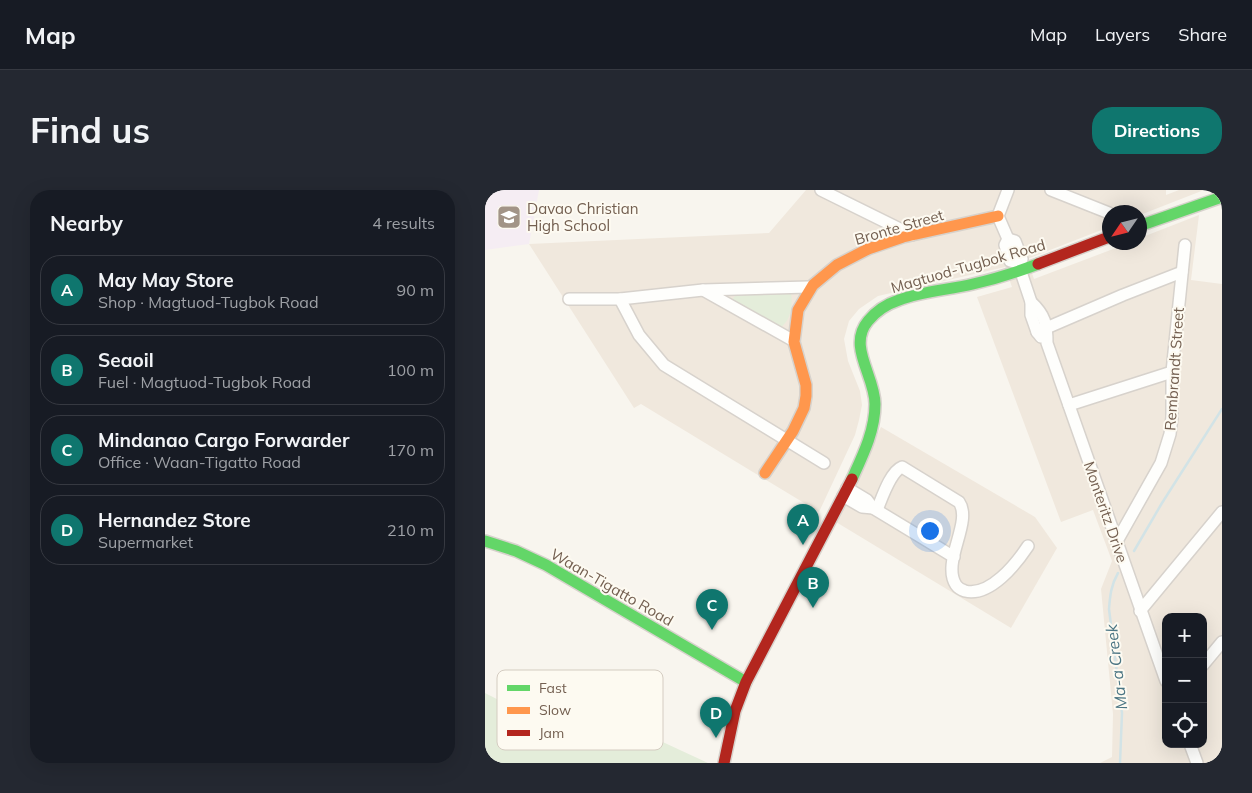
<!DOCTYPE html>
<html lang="en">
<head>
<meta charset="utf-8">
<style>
	:root { --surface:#171b24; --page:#242831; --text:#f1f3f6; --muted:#9ea1a6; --line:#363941; --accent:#0f766e }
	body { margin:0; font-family:Mulish,sans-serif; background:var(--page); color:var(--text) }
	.controls { position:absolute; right:15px; bottom:15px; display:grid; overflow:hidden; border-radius:10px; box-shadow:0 5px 20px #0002 }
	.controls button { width:45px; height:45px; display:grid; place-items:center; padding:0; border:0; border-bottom:1px solid var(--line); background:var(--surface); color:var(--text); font:25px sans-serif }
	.compass { position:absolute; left:617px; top:15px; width:45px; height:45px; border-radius:50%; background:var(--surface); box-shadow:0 5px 20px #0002; rotate:235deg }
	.you { position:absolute; left:444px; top:340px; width:18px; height:18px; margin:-12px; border:4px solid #fff; border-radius:50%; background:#1a73e8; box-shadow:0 0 0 8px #1a73e833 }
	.badge { display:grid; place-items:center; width:32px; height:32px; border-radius:50%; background:var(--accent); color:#fff; font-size:16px; font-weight:700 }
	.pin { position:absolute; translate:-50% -41px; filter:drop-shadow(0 1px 2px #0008) }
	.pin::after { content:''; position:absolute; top:26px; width:18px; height:15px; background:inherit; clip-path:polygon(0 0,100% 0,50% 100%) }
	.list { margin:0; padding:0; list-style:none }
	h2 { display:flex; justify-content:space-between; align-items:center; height:65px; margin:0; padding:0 20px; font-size:21px }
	h2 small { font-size:16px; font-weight:400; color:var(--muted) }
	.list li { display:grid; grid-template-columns:32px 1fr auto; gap:15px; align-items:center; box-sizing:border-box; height:70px; margin:0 10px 10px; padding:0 10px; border:1px solid var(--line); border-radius:20px }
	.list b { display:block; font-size:19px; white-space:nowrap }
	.list p { margin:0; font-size:16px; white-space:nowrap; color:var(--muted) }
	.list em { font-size:16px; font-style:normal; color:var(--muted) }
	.icon { flex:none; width:28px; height:28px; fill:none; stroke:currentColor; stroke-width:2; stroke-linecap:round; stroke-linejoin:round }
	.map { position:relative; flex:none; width:737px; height:573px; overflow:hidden; border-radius:20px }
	header { display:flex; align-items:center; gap:30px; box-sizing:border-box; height:70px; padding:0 25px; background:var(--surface); border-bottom:1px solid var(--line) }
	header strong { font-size:24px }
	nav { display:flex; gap:28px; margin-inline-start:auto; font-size:18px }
	.intro { display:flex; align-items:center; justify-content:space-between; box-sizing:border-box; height:120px; padding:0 30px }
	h1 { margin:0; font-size:35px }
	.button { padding:12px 22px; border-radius:20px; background:var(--accent); color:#fff; font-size:18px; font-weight:700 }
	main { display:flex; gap:30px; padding:0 30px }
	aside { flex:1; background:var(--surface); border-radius:20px; box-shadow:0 5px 20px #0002 }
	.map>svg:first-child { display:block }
</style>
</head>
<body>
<header>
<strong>Map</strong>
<nav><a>Map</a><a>Layers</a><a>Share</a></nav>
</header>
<div class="intro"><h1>Find us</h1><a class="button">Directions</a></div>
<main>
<aside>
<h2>Nearby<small>4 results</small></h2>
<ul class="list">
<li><span class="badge">A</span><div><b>May May Store</b><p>Shop · Magtuod-Tugbok Road</p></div><em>90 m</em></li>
<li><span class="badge">B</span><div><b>Seaoil</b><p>Fuel · Magtuod-Tugbok Road</p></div><em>100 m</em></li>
<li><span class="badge">C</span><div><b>Mindanao Cargo Forwarder</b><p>Office · Waan-Tigatto Road</p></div><em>170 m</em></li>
<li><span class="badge">D</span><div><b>Hernandez Store</b><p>Supermarket</p></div><em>210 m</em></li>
</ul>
</aside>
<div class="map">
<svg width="737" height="573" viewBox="0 0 737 573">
	<rect width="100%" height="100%" fill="#f8f5ee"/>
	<g fill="#f0e8dd" fill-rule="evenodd">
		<path d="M321,0H681V5L694,0H719L655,25L654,22H624V37L542,69L549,89L644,53L654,52L655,48L714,25L706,90L737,94V573H615L627,567L628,524L616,399L627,371L608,320L576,332L492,107L527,97L520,77L393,106L374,119L364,131L359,149L363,171L375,201L377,215L374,230L370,245L334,322L156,214L149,218L44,54L284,43ZM681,427H718V554H681Z"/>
		<polygon points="396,237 550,327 572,358 526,438 351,332"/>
	</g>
	<polygon fill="#f5edf3" points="0,0 54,0 44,54 0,60"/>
	<g fill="#e4edda">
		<path d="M254,103H306C308,115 306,132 294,138L248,112V108Z"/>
		<polygon points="0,503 57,532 72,503 223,573 0,573"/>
	</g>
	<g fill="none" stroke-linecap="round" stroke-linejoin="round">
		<g stroke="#d2e3e6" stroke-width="2.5">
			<polyline points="649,361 677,313 737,219"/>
			<path d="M633,383C626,395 625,406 624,419L637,523L635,573"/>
		</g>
		<g stroke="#d7d2cc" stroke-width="14">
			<g id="street">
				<polyline points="336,0 427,45"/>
				<polyline points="523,0 513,26 523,49 520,55 525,71 533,73"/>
				<polyline points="566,0 624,23"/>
				<polyline points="523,49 530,51 537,69 533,73 546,112 546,125 552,142 556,147"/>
				<polyline points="218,100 309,151"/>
				<polyline points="84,109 135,109 218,100 324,97"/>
				<polyline points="135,109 154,145 179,175 339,273"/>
				<path d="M546,112C560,125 562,134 562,153L681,491"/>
				<polyline points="552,142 638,105 697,82"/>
				<polyline points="584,215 687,182"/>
				<polyline points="362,298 382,310 388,318 469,367"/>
				<polyline points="358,306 377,317 388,318"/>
				<path d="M392,320C397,308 405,282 417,277L474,312C488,332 456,372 471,395C473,398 477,400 480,401C505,407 531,374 543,356"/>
				<polyline points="632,351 676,273 685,244 687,227 687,182 700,55"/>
				<polyline points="655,421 737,322"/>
				<polyline points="718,475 737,452"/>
				<polyline points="705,554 712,573"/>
			</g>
		</g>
		<g stroke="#d7d2cc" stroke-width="14">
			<g id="fast">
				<polyline points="654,36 737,7"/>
				<path d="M367,289C378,265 390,241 390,214C390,186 362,156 383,131C391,121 402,114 414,110C438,101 463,100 488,94C510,89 532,82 553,74"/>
				<polyline points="0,351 31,361 61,375 261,492"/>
			</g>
		</g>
		<g stroke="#d7d2cc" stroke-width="14">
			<polyline id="slow" points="280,283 308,241 319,218 321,206 321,195 309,152 313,120 328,95 352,75 383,59 418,47 513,26"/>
		</g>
		<g stroke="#d7d2cc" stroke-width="14">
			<g id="jam">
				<polyline points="553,74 624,47"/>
				<polyline points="239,573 250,521 261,492 367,289"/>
			</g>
		</g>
		<use href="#street" stroke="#fefefc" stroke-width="11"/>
		<use href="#fast" stroke="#63d668" stroke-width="11"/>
		<use href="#slow" stroke="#ff974d" stroke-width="11"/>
		<use href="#jam" stroke="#b3261e" stroke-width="11"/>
	</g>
	<defs>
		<g id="school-square" transform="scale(1.25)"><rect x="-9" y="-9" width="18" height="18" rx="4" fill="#a29487" stroke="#fdfaf1"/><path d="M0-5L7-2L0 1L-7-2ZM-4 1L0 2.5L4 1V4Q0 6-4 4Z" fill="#fff"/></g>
	</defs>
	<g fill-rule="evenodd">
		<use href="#school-square" x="24" y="27"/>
	</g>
	<g text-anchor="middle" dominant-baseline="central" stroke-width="4" stroke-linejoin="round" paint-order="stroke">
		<g font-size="15" fill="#735f50" stroke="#fdfaf1" text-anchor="start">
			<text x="42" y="18">Davao Christian<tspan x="42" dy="17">High School</tspan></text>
		</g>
		<g font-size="15" fill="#735f50" stroke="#fdfaf1">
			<text transform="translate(414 37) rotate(-16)">Bronte Street</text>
			<text transform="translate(483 76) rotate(-16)">Magtuod-Tugbok Road</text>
			<text transform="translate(689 179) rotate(-86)">Rembrandt Street</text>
			<text transform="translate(621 322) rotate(71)">Monteritz Drive</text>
			<text transform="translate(127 397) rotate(30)">Waan-Tigatto Road</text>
		</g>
		<g font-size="16" font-style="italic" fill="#4c7684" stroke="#fdfaf1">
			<text transform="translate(631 477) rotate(-97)">Ma-a Creek</text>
		</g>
	</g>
	<rect x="12" y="480" width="166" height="80" rx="8" fill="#fdfaf1" stroke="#d4ccc1" stroke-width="1"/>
	<rect x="22" y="495" width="23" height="6" fill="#63d668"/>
	<rect x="22" y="517" width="23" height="7" fill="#ff974d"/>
	<rect x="22" y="540" width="23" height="6" fill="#b3261e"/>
	<g font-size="14" fill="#735f50">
		<text x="54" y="503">Fast</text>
		<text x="54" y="525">Slow</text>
		<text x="54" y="548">Jam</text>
	</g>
</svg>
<div class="controls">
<button>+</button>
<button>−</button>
<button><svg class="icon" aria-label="locate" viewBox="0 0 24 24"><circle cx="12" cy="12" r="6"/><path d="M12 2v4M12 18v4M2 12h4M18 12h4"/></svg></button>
</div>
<svg class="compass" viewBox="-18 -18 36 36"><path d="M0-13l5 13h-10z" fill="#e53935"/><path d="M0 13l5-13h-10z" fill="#9ea1a6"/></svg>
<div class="you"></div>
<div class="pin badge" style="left:318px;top:355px">A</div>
<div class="pin badge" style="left:328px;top:418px">B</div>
<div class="pin badge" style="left:227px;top:440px">C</div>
<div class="pin badge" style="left:231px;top:548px">D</div>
</div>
</main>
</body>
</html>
